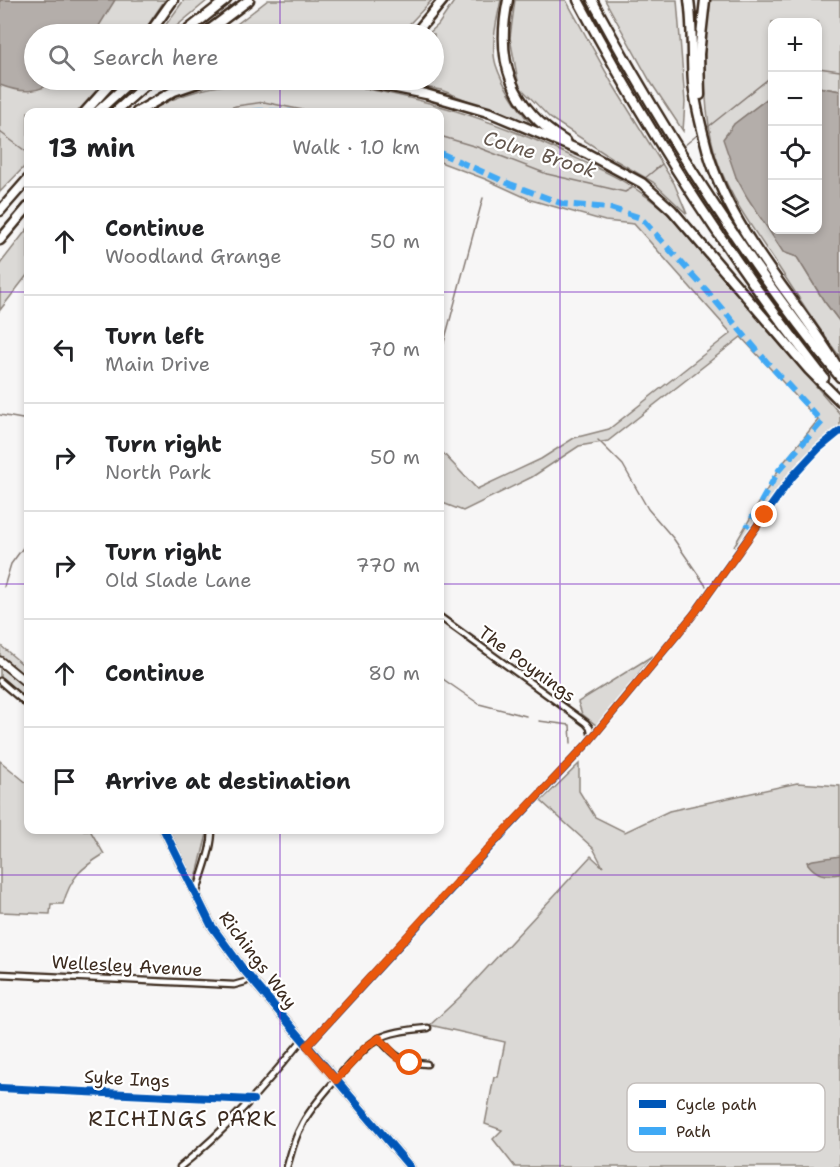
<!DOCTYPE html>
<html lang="en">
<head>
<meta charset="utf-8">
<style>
	:root { --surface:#fff; --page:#f2f2f2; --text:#202124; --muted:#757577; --line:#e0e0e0 }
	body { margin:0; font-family:"Shantell Sans",sans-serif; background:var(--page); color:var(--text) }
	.controls { position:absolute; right:18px; top:18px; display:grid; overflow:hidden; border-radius:12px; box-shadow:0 3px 9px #0003 }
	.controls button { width:54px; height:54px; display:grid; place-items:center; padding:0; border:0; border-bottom:2px solid var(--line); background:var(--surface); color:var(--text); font:30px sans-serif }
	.stop { position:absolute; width:18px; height:18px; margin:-14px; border:4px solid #ea580c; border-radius:50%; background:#fff }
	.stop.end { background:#ea580c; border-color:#fff; box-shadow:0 2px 6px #0008 }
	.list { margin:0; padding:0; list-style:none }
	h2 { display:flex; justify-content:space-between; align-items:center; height:78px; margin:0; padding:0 24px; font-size:26px }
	h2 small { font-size:20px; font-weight:400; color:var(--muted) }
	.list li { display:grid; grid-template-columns:39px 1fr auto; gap:18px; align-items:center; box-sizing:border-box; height:108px; padding:0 24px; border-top:2px solid var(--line) }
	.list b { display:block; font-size:22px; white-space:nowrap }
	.list p { margin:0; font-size:20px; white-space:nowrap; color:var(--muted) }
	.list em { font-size:20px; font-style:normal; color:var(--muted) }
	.icon { flex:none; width:33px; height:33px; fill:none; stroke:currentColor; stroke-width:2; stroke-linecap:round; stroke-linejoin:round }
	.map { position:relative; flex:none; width:840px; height:1167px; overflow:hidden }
	.search { position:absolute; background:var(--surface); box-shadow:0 3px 9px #0003; left:24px; top:24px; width:420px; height:66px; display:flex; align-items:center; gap:15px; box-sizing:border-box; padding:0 21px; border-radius:33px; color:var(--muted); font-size:22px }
	.panel { position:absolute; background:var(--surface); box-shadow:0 3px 9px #0003; left:24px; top:108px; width:420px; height:726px; border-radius:12px }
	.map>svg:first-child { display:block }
</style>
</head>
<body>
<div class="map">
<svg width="840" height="1167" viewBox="0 0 840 1167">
	<rect width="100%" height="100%" fill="#f7f6f6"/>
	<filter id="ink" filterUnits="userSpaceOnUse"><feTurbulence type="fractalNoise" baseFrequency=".0167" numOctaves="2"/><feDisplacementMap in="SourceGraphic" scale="12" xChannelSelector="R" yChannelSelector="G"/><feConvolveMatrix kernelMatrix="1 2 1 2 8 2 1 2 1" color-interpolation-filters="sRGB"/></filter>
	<g filter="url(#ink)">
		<g fill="#dbd9d6" stroke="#8b827a" stroke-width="1.5">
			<polygon points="0,0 165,0 142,34 34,34 34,80 106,80 77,112 28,112 28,163 0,192"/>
			<polygon points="184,0 208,0 167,34 159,34"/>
			<polygon points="268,0 432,0 400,34 224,34"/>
			<path d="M455,0H501C497,19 490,46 496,65C503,87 518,107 531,125L441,90L384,80H434V34H428L438,25Z"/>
			<polygon points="515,0 566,0 612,83 674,183 687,214 653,182 610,157 550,118 519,86 510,38"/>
			<polygon points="605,0 677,0 685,102 683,131 650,81"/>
			<path d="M709,0H840V91L818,87V22H772V95L734,124L736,177L783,252L797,257L824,301L840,322V357C818,328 798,297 778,266C752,227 722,188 712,142C702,95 704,47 709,0Z"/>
			<path d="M268,81C293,82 317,82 342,85C421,96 496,121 569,155C609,173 637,185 670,216L840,414V426L810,451L737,550L734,546L780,467L818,420L741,337L608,441L579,446L532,477L463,511L440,502V450L477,489L541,459L574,438L609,429L731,333L634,224L605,221L531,200L485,179L440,162V112H148C184,90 227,82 268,81Z"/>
			<polygon points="28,228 28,274 0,310 0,264"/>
			<polygon points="0,645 28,669 28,680 0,656"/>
			<polygon points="652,656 600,723 596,725 582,714 578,702"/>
			<polygon points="0,665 28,686 28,700 0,676"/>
			<path d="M0,761L28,784V830H90L104,854C81,868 71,877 63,904H51L50,914L0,912Z"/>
			<polygon points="579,764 579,791 595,817 625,832 669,811 797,783 840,786 840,1167 515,1167 493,1139 502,1130 485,1124 494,1077 498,1077 505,1042 430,1025 461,996 591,856 603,867 593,848 541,801"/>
			<polygon points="168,830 208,830 195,883 192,880"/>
		</g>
		<g fill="#b4aeaa" stroke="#847972" stroke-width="1.5">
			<path d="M0,0H115L94,34H34V80H56C38,94 21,93 0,85Z"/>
			<polygon points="818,87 840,91 840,322 824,301 797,257 783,252 747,197 736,177 723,139 734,124 772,95 772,230 818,230"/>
			<path d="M840,856V874C826,876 817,876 808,864L807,862L813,860Z"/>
		</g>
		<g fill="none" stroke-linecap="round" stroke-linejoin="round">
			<g stroke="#847972" stroke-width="1.5">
				<polyline points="818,68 840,71"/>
				<polyline points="217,112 236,106 264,102 312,112"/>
				<polyline points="708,127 772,76"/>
				<polyline points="0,132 28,153"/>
				<polyline points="440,136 477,147 547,174 625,192 632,188"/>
				<polyline points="685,145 696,136"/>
				<polyline points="644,179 662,164"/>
				<polyline points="440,357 483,198"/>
				<polyline points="0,415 28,420"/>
				<polyline points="598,440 623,465 648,509 673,538 706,586"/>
				<polyline points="4,587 11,564 28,541"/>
				<polyline points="440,677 479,704 526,716"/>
				<polyline points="539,721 570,725 571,743"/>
			</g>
			<g stroke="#3b2a1e" stroke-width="9">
				<g id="street">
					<polyline points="440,617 586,723 590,728 592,738"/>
					<polyline points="0,681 28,705"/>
					<path d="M196,896C201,873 212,852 212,830"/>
					<polyline points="0,974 234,985 245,982 251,978"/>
					<path d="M379,1038C394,1057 403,1063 427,1064"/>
					<polyline points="307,1046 464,875 586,745 694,614 792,477 818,449 840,431"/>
					<polyline points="0,1088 253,1100"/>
					<path d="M180,1167C227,1130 264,1086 302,1040"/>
					<path d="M287,1167C291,1154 294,1139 301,1127C309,1108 360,1049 378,1039C392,1031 411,1030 428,1028"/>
				</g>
			</g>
			<g stroke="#3b2a1e" stroke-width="11">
				<g id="secondary">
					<polyline points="0,661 28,684"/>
					<polyline points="164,830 211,925 243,969 410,1167"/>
				</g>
			</g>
			<g stroke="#3b2a1e" stroke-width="13">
				<g id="highway">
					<path d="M508,0C495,61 511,108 565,141"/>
					<path d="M578,0C628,94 683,185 745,272C770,308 797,343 824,378"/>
					<path d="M592,0C664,132 745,261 840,377"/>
					<path d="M689,0C693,27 691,55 693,83C695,102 700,122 705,141C726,228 792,292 837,366"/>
					<polyline points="149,34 173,0"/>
					<polyline points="183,34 226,0"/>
					<polyline points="204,34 249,0"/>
					<polyline points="415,34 443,0"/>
					<polyline points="357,80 426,94 491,113 586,153 642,183 672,210 809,370 840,401"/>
					<polyline points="700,95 699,54 705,0"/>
					<polyline points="85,112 114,80"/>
					<polyline points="97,112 132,80"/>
					<polyline points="115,112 151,80"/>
					<polyline points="137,112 174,91 206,80"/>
					<polyline points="0,211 28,179"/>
					<polyline points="0,240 28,207"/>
				</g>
			</g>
			<use href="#street" stroke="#fff" stroke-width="4.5"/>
			<use href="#secondary" stroke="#fff" stroke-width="7"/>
			<use href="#highway" stroke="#fff" stroke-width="8"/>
			<g stroke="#3fa9f5" stroke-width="6" stroke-dasharray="12 6" stroke-linecap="butt">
				<polyline points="252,112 260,111 291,112"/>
				<polyline points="440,153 510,184 563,204 610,208 641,218 707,291 766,361 822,422 779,470 747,527"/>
			</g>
			<g stroke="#fff" stroke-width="11">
				<g id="cycleway">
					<polyline points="164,830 211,925 243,969 410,1167"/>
					<polyline points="307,1046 464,875 586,745 694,614 792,477 818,449 840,431"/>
					<polyline points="0,1088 253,1100"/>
				</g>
			</g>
			<use href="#cycleway" stroke="#0057b8" stroke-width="8"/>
		</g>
	</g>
	<g fill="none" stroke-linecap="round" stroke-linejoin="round" filter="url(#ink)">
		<polyline stroke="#ea580c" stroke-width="8" points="410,1063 398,1058 379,1038 366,1047 336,1080 307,1046 464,874 586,745 694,614 765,515"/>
	</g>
	<path fill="none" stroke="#7b2cbf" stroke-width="1.5" stroke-opacity="0.55" d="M280,0V34M560,0V1167M280,80V112M0,292H28M440,292H840M0,584H28M440,584H840M280,830V1167M0,875H840"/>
	<g text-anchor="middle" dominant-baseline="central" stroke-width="4.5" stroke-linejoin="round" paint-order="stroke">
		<g font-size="18" fill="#3b2a1e" stroke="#fff">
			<text transform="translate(527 664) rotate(36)">The Poynings</text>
			<text transform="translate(258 960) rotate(53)">Richings Way</text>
			<text transform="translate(127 966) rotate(3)">Wellesley Avenue</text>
			<text transform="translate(127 1079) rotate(3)">Syke Ings</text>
		</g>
		<g font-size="20" font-style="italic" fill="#65584f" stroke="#fff">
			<text transform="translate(540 154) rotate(17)">Colne Brook</text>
		</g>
		<g font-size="21" letter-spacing="1.5" fill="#3b2a1e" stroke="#fff">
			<text x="183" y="1119">RICHINGS PARK</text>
		</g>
	</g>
	<rect x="627" y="1083" width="198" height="69" rx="9" fill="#fff" stroke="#c4bfbc" stroke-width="1.5"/>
	<rect x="639" y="1100" width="27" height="8" fill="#0057b8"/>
	<rect x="639" y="1127" width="27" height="8" fill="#3fa9f5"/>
	<g font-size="16" fill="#3b2a1e">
		<text x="676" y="1110">Cycle path</text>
		<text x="676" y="1137">Path</text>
	</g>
</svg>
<div class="controls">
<button>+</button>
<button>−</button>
<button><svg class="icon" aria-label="locate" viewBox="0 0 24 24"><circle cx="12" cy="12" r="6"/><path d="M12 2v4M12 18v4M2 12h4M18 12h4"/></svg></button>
<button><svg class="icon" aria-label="layers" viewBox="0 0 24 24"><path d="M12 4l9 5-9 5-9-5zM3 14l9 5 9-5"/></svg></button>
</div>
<div class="stop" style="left:410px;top:1063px"></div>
<div class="stop end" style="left:765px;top:515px"></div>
<div class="search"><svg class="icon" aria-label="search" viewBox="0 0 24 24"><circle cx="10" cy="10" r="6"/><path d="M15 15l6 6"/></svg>Search here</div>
<section class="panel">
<h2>13 min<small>Walk · 1.0 km</small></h2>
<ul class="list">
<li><svg class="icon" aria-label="ahead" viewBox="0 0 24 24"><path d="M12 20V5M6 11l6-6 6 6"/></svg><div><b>Continue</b><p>Woodland Grange</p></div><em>50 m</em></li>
<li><svg class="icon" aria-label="left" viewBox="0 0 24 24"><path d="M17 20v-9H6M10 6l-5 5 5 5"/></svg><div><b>Turn left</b><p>Main Drive</p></div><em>70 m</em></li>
<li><svg class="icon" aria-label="right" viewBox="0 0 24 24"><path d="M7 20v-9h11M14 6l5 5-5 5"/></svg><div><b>Turn right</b><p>North Park</p></div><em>50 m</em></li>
<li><svg class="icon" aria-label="right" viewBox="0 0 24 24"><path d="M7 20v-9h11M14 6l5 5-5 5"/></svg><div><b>Turn right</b><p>Old Slade Lane</p></div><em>770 m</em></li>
<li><svg class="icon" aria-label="ahead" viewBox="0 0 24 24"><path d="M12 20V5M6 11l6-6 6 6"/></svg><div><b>Continue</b></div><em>80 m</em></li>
<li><svg class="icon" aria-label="arrive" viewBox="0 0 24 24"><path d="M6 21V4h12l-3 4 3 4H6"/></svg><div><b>Arrive at destination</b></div></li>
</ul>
</section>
</div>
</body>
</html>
